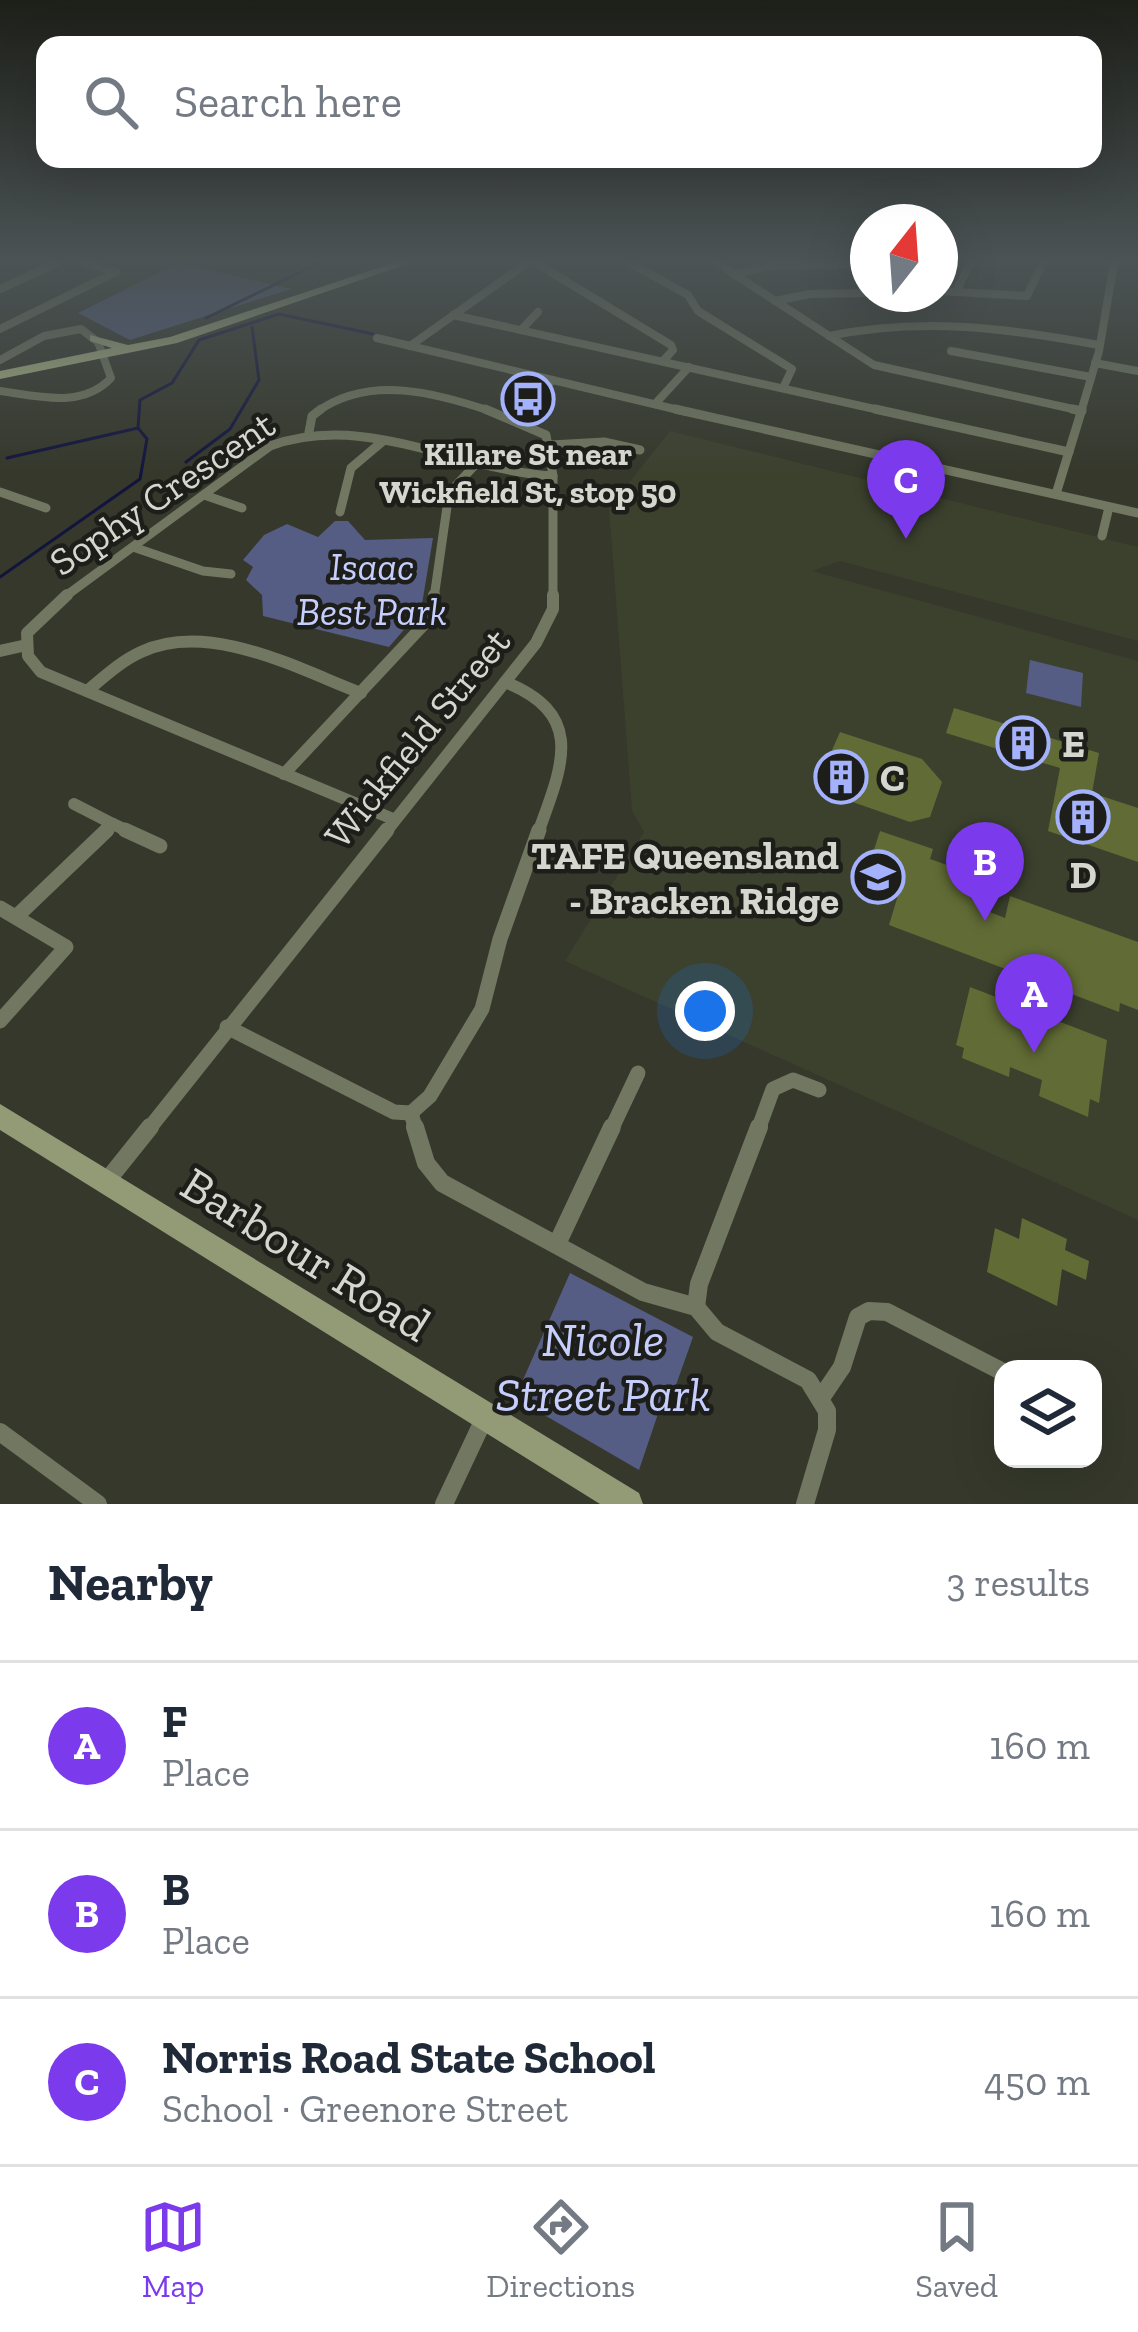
<!DOCTYPE html>
<html lang="en">
<head>
<meta charset="utf-8">
<style>
	:root { --surface:#fff; --page:#f2f2f3; --text:#1f2937; --muted:#747a83; --line:#e0e1e3; --accent:#7c3aed }
	body { margin:0; font-family:"Zilla Slab",serif; background:var(--page); color:var(--text) }
	.controls { position:absolute; right:36px; bottom:36px; display:grid; overflow:hidden; border-radius:24px; box-shadow:0 12px 48px #0002 }
	.controls button { width:108px; height:108px; display:grid; place-items:center; padding:0; border:0; border-bottom:3px solid var(--line); background:var(--surface); color:var(--text); font:60px sans-serif }
	.compass { position:absolute; left:850px; top:204px; width:108px; height:108px; border-radius:50%; background:var(--surface); box-shadow:0 12px 48px #0002; rotate:17deg }
	.you { position:absolute; left:705px; top:1011px; width:42px; height:42px; margin:-30px; border:9px solid #fff; border-radius:50%; background:#1a73e8; box-shadow:0 0 0 18px #1a73e833 }
	.badge { display:grid; place-items:center; width:78px; height:78px; border-radius:50%; background:var(--accent); color:#fff; font-size:39px; font-weight:700 }
	.pin { position:absolute; translate:-50% -99px; filter:drop-shadow(0 3px 6px #0008) }
	.pin::after { content:''; position:absolute; top:63px; width:42px; height:36px; background:inherit; clip-path:polygon(0 0,100% 0,50% 100%) }
	.list { margin:0; padding:0; list-style:none }
	h2 { display:flex; justify-content:space-between; align-items:center; height:156px; margin:0; padding:0 48px; font-size:51px }
	h2 small { font-size:39px; font-weight:400; color:var(--muted) }
	.list li { display:grid; grid-template-columns:78px 1fr auto; gap:36px; align-items:center; box-sizing:border-box; height:168px; padding:0 48px; border-top:3px solid var(--line) }
	.list b { display:block; font-size:45px; white-space:nowrap }
	.list p { margin:0; font-size:39px; white-space:nowrap; color:var(--muted) }
	.list em { font-size:39px; font-style:normal; color:var(--muted) }
	.icon { flex:none; width:66px; height:66px; fill:none; stroke:currentColor; stroke-width:2; stroke-linecap:round; stroke-linejoin:round }
	.map { position:relative; flex:none; width:1138px; height:1504px; overflow:hidden }
	.search { position:absolute; background:var(--surface); box-shadow:0 12px 48px #0002; left:36px; right:36px; top:36px; height:132px; display:flex; align-items:center; gap:30px; box-sizing:border-box; padding:0 42px; border-radius:24px; color:var(--muted); font-size:45px }
	.sheet { height:660px; background:var(--surface) }
	nav { display:flex; justify-content:space-around; align-items:center; box-sizing:border-box; height:168px; border-top:3px solid var(--line); background:var(--surface); font-size:33px; color:var(--muted) }
	nav a { display:grid; justify-items:center; gap:6px }
	nav .on { color:var(--accent) }
	.map>svg:first-child { display:block }
</style>
</head>
<body>
<div class="map">
<svg width="1138" height="1504" viewBox="0 0 1138 1504">
	<rect width="100%" height="100%" fill="#35382b"/>
	<polygon fill="#3c412e" points="670,431 1138,547 1138,641 840,561 812,571 1138,661 1138,1220 565,961 644,832 632,811 609,508"/>
	<g fill="#565d84">
		<polygon points="178,263 291,289 130,340 78,313"/>
		<polygon points="335,521 348,521 365,540 433,538 421,610 389,647 263,616 262,595 246,580 253,567 243,560 264,535 287,524 318,537"/>
		<polygon points="1030,660 1083,673 1081,707 1026,693"/>
		<polygon points="570,1273 693,1337 670,1402 663,1399 639,1470 515,1398"/>
	</g>
	<g fill="none" stroke-linecap="round" stroke-linejoin="round">
		<g stroke="#12143e" stroke-width="3">
			<polyline points="206,318 319,263"/>
			<polyline points="7,458 138,428"/>
			<polyline points="186,462 230,429 259,380 252,327"/>
			<polyline points="0,577 140,479 147,439 138,428 140,400 172,383 199,340 279,314 373,334"/>
		</g>
	</g>
	<g fill="#616b35">
		<polygon points="954,708 1099,753 1092,793 1138,808 1138,862 1048,831 1060,768 1026,758 1025,765 1017,761 1017,755 946,733"/>
		<polygon points="840,732 922,759 942,782 930,817 910,822 815,789"/>
		<polygon points="880,831 933,849 930,859 984,878 977,907 1005,918 1010,896 1138,942 1138,1010 1120,1003 1119,1012 889,925 902,882 877,873 870,862"/>
		<polygon points="970,987 1107,1040 1099,1103 1090,1099 1088,1117 1039,1096 1042,1080 1010,1067 1009,1077 962,1058 964,1048 956,1045"/>
		<polygon points="1022,1218 1067,1239 1065,1250 1089,1261 1086,1280 1062,1269 1057,1306 987,1272 995,1228 1019,1239"/>
	</g>
	<g fill="none" stroke-linecap="round" stroke-linejoin="round">
		<g stroke="#717760" stroke-width="8">
			<polyline points="536,263 671,345 673,350 663,361"/>
			<polyline points="630,263 688,295 698,311 792,369 783,388"/>
			<polyline points="717,263 874,365 1082,411"/>
			<polyline points="733,274 771,266 868,264"/>
			<polyline points="0,289 57,263"/>
			<polyline points="957,290 970,263"/>
			<polyline points="940,291 1027,296 1043,263"/>
			<polyline points="775,301 810,294 868,293"/>
			<polyline points="453,315 888,412"/>
			<polyline points="0,329 116,272 84,263"/>
			<polyline points="521,330 538,312"/>
			<path d="M829,336C922,317 1007,328 1099,345"/>
			<polyline points="377,338 687,412"/>
			<polyline points="410,346 527,263"/>
			<polyline points="951,351 1091,377"/>
			<path d="M0,360L44,336L81,329L98,342L111,378C82,409 38,396 0,391"/>
			<polyline points="1095,363 1138,371"/>
			<polyline points="655,404 689,367"/>
			<path d="M317,412C369,374 437,393 493,412"/>
			<polyline points="519,412 553,380"/>
			<polyline points="1081,412 1099,351 1114,263"/>
		</g>
		<g stroke="#717760" stroke-width="9">
			<polyline points="485,409 546,435 553,476 553,598"/>
			<polyline points="675,409 1138,513"/>
			<polyline points="875,409 1069,452"/>
			<polyline points="1072,409 1082,411"/>
			<polyline points="511,419 522,409"/>
			<polyline points="309,432 312,416 321,409"/>
			<polyline points="551,445 604,442 640,450"/>
			<polyline points="0,492 46,508"/>
			<polyline points="1056,494 1082,409"/>
			<polyline points="204,495 242,508"/>
			<polyline points="340,512 351,468 383,441"/>
			<polyline points="1102,536 1109,507"/>
			<polyline points="133,547 203,571 231,574"/>
			<path d="M63,598L270,446C365,411 457,470 553,476"/>
			<polyline points="434,598 449,493 475,465"/>
		</g>
		<g stroke="#717760" stroke-width="12">
			<polyline points="67,595 27,633 28,656 41,672 393,819"/>
			<polyline points="0,651 22,646"/>
			<path d="M505,682C587,715 562,766 538,833"/>
			<path d="M87,691C104,677 121,661 141,652C209,620 298,669 361,693"/>
			<polyline points="284,774 431,617 434,595"/>
			<polyline points="74,804 113,824 104,833"/>
			<polyline points="113,824 132,833"/>
			<polyline points="385,833 536,643 553,609 553,595"/>
		</g>
		<g stroke="#717760" stroke-width="15">
			<polyline points="125,830 160,846"/>
			<polyline points="0,908 66,947 0,1021"/>
			<polyline points="16,917 107,830"/>
			<polyline points="227,1027 394,1112 411,1113 430,1096 482,1009 500,939 539,830"/>
			<polyline points="411,1113 416,1130"/>
			<polyline points="148,1130 387,830"/>
			<polyline points="611,1130 638,1073"/>
			<polyline points="758,1130 773,1089 793,1080 819,1090"/>
		</g>
		<g stroke="#717760" stroke-width="18">
			<polyline points="415,1127 426,1163 442,1183 643,1292 696,1307 717,1332 808,1380 827,1411 827,1430 805,1504"/>
			<polyline points="106,1182 150,1127"/>
			<polyline points="557,1244 612,1127"/>
			<polyline points="696,1307 699,1284 759,1127"/>
			<polyline points="821,1398 842,1367 858,1317 869,1311 887,1312 1003,1372"/>
			<polyline points="0,1432 98,1504"/>
			<polyline points="444,1504 484,1419"/>
		</g>
		<polygon fill="#929b76" fill-rule="evenodd" points="0,1104 639,1493 643,1504 600,1504 0,1130"/>
		<polygon fill="#acb787" fill-rule="evenodd" points="393,263 410,263 177,343 0,379 0,371 112,348 90,341 90,335 128,345 170,337"/>
	</g>
	<linearGradient id="sky" x2="0" y2="1"><stop stop-color="#1d1f18"/><stop offset="0.55" stop-color="#4b5355"/><stop offset="1" stop-color="#4b5355" stop-opacity="0"/></linearGradient>
	<rect width="1138" height="474" fill="url(#sky)"/>
	<defs>
		<g id="bus-ring" transform="scale(2.7)"><circle r="9.5" fill="#1d1e19" stroke="#a4b1fc" stroke-width="1.5"/><path d="M-5-6H5V4H4V6H2V4H-2V6H-4V4H-5ZM-3.5-4V0h7V-4ZM-3.5 1.2v1.5H-2V1.2ZM2 1.2v1.5H3.5V1.2Z" fill="#a4b1fc"/></g>
		<g id="building-ring" transform="scale(2.7)"><circle r="9.5" fill="#1d1e19" stroke="#a4b1fc" stroke-width="1.5"/><path d="M-4-6H4V6H1V3H-1V6H-4ZM-2.5-4.3h1.7v1.8h-1.7ZM.8-4.3h1.7v1.8H.8ZM-2.5-1h1.7V.8h-1.7ZM.8-1h1.7V.8H.8Z" fill="#a4b1fc"/></g>
		<g id="university-ring" transform="scale(2.7)"><circle r="9.5" fill="#1d1e19" stroke="#a4b1fc" stroke-width="1.5"/><path d="M0-5L7-2L0 1L-7-2ZM-4 1L0 2.5L4 1V4Q0 6-4 4Z" fill="#a4b1fc"/></g>
	</defs>
	<g fill-rule="evenodd">
		<use href="#bus-ring" x="528" y="399"/>
		<use href="#building-ring" x="1023" y="743"/>
		<use href="#building-ring" x="841" y="777"/>
		<use href="#building-ring" x="1083" y="817"/>
		<use href="#university-ring" x="878" y="877"/>
	</g>
	<g text-anchor="middle" dominant-baseline="central" stroke-width="9" stroke-linejoin="round" paint-order="stroke">
		<g font-size="33" font-weight="bold" fill="#d5d7cf" stroke="#1d1e19">
			<text x="528" y="453">Killare St near<tspan x="528" dy="38">Wickfield St, stop 50</tspan></text>
		</g>
		<g font-size="39" fill="#d5d7cf" stroke="#1d1e19">
			<text transform="translate(162 493) rotate(-34)">Sophy Crescent</text>
			<text transform="translate(417 738) rotate(-51)">Wickfield Street</text>
		</g>
		<g font-size="39" font-style="italic" fill="#c5cefc" stroke="#1d1e19">
			<text x="372" y="566">Isaac<tspan x="372" dy="45">Best Park</tspan></text>
		</g>
		<g font-size="39" font-weight="bold" fill="#d5d7cf" stroke="#1d1e19" text-anchor="start">
			<text x="1062" y="743">E</text>
			<text x="880" y="777">C</text>
			<text x="839" y="855" text-anchor="end">TAFE Queensland<tspan x="839" dy="45">- Bracken Ridge</tspan></text>
			<text x="1083" y="874" text-anchor="middle">D</text>
		</g>
		<g font-size="48" fill="#d5d7cf" stroke="#1d1e19">
			<text transform="translate(306 1254) rotate(32)">Barbour Road</text>
		</g>
		<g font-size="48" font-style="italic" fill="#c5cefc" stroke="#1d1e19">
			<text x="603" y="1339">Nicole<tspan x="603" dy="55">Street Park</tspan></text>
		</g>
	</g>
</svg>
<div class="controls">
<button><svg class="icon" aria-label="layers" viewBox="0 0 24 24"><path d="M12 4l9 5-9 5-9-5zM3 14l9 5 9-5"/></svg></button>
</div>
<svg class="compass" viewBox="-18 -18 36 36"><path d="M0-13l5 13h-10z" fill="#e53935"/><path d="M0 13l5-13h-10z" fill="#747a83"/></svg>
<div class="you"></div>
<div class="pin badge" style="left:1034px;top:1053px">A</div>
<div class="pin badge" style="left:985px;top:921px">B</div>
<div class="pin badge" style="left:906px;top:539px">C</div>
<div class="search"><svg class="icon" aria-label="search" viewBox="0 0 24 24"><circle cx="10" cy="10" r="6"/><path d="M15 15l6 6"/></svg>Search here</div>
</div>
<section class="sheet">
<h2>Nearby<small>3 results</small></h2>
<ul class="list">
<li><span class="badge">A</span><div><b>F</b><p>Place</p></div><em>160 m</em></li>
<li><span class="badge">B</span><div><b>B</b><p>Place</p></div><em>160 m</em></li>
<li><span class="badge">C</span><div><b>Norris Road State School</b><p>School · Greenore Street</p></div><em>450 m</em></li>
</ul>
</section>
<nav>
<a class="on"><svg class="icon" aria-label="map" viewBox="0 0 24 24"><path d="M3 6l6-2 6 2 6-2v14l-6 2-6-2-6 2zM9 4v14M15 6v14"/></svg>Map</a>
<a><svg class="icon" aria-label="directions" viewBox="0 0 24 24"><path d="M12 3l9 9-9 9-9-9zM9 14v-3h6M13 9l2 2-2 2"/></svg>Directions</a>
<a><svg class="icon" aria-label="saved" viewBox="0 0 24 24"><path d="M7 4h10v16l-5-4-5 4z"/></svg>Saved</a>
</nav>
</body>
</html>
